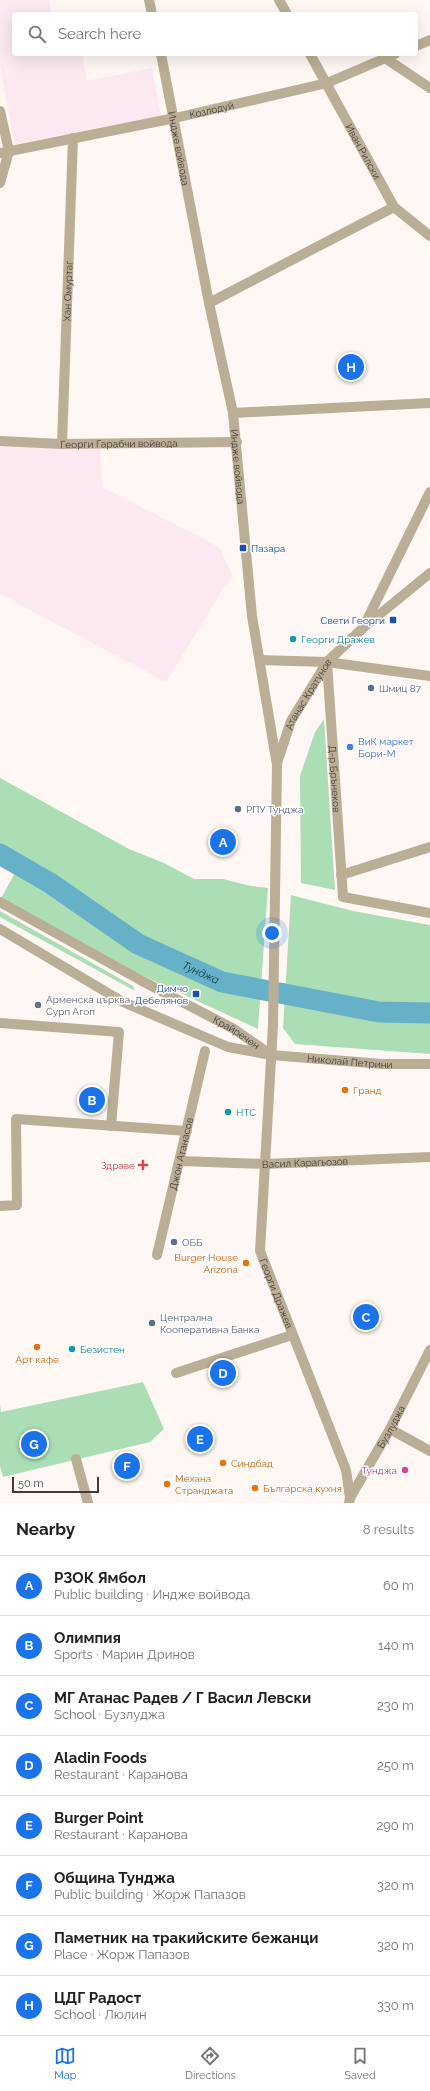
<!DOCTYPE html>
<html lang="en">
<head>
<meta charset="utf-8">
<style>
	:root { --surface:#fff; --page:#f2f2f2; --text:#202124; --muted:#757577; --line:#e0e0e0; --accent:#1a73e8 }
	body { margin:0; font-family:Raleway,sans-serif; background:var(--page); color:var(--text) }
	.scale { position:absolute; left:12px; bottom:10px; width:87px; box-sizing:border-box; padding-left:4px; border:2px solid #423b37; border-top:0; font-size:11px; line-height:14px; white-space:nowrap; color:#423b37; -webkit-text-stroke:3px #fff; paint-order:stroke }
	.you { position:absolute; left:272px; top:933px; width:14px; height:14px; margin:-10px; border:3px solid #fff; border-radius:50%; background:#1a73e8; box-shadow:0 0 0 6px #1a73e833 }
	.badge { display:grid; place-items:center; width:26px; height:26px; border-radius:50%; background:var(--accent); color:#fff; font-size:13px; font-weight:700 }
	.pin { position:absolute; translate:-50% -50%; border:2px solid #fff; box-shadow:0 1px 4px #0006 }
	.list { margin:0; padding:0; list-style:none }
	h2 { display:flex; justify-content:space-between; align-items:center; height:52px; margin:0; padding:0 16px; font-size:17px }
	h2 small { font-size:13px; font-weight:400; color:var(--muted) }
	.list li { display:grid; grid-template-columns:26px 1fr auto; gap:12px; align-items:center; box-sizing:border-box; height:60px; padding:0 16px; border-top:1px solid var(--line) }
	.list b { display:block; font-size:15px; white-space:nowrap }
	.list p { margin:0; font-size:13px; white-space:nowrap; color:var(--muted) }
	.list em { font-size:13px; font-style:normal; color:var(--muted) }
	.icon { flex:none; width:22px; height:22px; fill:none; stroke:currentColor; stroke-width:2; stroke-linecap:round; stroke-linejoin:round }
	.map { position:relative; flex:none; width:430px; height:1503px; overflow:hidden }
	.search { position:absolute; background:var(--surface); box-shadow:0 4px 16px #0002; left:12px; right:12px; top:12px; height:44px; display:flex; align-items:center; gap:10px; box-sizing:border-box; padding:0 14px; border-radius:4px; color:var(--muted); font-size:15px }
	.sheet { height:532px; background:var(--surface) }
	nav { display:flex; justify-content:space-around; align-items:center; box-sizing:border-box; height:56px; border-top:1px solid var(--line); background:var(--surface); font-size:11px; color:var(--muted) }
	nav a { display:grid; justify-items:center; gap:2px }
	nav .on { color:var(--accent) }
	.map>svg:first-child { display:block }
</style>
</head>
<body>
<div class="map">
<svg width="430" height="1503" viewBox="0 0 430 1503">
	<rect width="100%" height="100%" fill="#fef7f3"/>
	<g fill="#fce8f0">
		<polygon points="0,0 49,0 52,14 14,14 14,54 82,54 87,81 152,68 161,116 15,144 0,66"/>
		<polygon points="0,443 100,443 102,487 219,547 232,575 166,682 0,594"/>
	</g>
	<g fill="#abdeb4">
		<polygon points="324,719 335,890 301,883 300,776 315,732"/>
		<polygon points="0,778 129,849 164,863 194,879 223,879 251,886 268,888 258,1029 124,967 0,900 16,871 0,861"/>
		<polygon points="291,895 353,911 430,925 430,1054 295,1044 283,1028"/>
		<polygon points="0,911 133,986 135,991 0,917"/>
		<polygon points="143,1382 164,1429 150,1442 3,1477 0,1466 0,1405 1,1412"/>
	</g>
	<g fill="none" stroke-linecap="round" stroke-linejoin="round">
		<path stroke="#67b1c8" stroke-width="21" id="s1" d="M0,854L50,883L138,944L222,982L379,1012L430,1013"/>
		<g stroke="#bbae96" stroke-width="10">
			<polyline points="279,0 287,14"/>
			<polyline points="416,46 430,40"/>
			<path id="s2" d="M310,54L394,207L430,236"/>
			<polyline points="385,58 430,88"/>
			<polyline points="0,111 9,151 0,183"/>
			<path id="s3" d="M0,153L175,118L327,83L395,54"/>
			<polyline points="209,303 394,207"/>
			<polyline points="233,413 430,403"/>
			<path id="s4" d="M62,444L73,138"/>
			<polyline points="363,628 430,492"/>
			<path id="s5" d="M430,676L327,662L343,897L430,913"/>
			<polyline points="341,875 430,847"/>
			<polyline points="0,1023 119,1032 111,1126"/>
			<path id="s6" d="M180,1161L265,1164L430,1157"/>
			<polyline points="0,1206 17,1205 16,1119 187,1131"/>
			<path id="s7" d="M157,1255L205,1051"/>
			<polyline points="176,1373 292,1335"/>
			<polyline points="390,1429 430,1451"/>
			<polyline points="76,1459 88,1503"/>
			<path id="s8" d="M350,1498L390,1429L430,1350"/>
		</g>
		<g stroke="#bbae96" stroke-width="10">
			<polyline points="149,0 152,14"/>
			<path id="s9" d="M161,54L209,303L233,413L252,616L277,765L273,1025L260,1251L346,1470L350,1498L349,1503"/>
			<path id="s10" d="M0,441L62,444L237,442"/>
			<polyline points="260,660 327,662"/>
			<path id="s11" d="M277,763L291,721L327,662L363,628L430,573"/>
			<path id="s12" d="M0,902L142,981L234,1029L267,1052"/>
			<path id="s13" d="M0,929L123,1002L228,1047L271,1055L382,1064H430"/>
		</g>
	</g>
	<g fill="#1a4fb4" stroke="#fff" stroke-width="1.5">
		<rect x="239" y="544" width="8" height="8" rx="2"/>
		<rect x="389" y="616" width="8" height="8" rx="2"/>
		<rect x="192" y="990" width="8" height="8" rx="2"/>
	</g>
	<g fill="#0f9aa8" stroke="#fff" stroke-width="1.5">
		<circle cx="293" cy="639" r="4"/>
		<circle cx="228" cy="1112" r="4"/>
		<circle cx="72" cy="1349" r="4"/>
	</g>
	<g fill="#5c6f8a" stroke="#fff" stroke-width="1.5">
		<circle cx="371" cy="688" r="4"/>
		<circle cx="238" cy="809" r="4"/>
		<circle cx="174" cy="1242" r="4"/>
		<circle cx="152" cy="1323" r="4"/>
	</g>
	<circle fill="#3f7fe0" stroke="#fff" stroke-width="1.5" cx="350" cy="747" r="4"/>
	<circle fill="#6b7280" stroke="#fff" stroke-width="1.5" cx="38" cy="1005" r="4"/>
	<g fill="#e8710a" stroke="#fff" stroke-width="1.5">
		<circle cx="345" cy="1090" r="4"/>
		<circle cx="246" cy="1263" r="4"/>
		<circle cx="37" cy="1347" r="4"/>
		<circle cx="223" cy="1463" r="4"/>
		<circle cx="167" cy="1484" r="4"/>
		<circle cx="255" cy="1488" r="4"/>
	</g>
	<path fill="#e0444e" stroke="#fff" stroke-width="1.5" d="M141 1159h4v4h4v4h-4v4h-4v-4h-4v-4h4z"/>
	<circle fill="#d1479c" stroke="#fff" stroke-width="1.5" cx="405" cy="1470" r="4"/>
	<g text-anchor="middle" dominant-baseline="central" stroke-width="3" stroke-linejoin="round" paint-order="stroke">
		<g font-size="10" fill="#423b37" stroke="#fff">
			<text stroke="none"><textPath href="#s3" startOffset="216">Козлодуй</textPath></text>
			<text stroke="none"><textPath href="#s9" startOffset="96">Индже войвода</textPath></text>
			<text stroke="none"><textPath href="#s2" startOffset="111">Иван Рилски</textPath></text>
			<text stroke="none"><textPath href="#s4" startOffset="153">Хан Омуртаг</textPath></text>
			<text stroke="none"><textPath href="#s10" startOffset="119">Георги Гарабчи войвода</textPath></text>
			<text stroke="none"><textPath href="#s9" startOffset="420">Индже войвода</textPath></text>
			<text stroke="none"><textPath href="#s11" startOffset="76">Атанас Кратунов</textPath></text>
			<text stroke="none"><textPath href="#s5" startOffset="221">Д-р Брънеков</textPath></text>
			<text stroke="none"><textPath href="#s12" startOffset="270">Крайречен</textPath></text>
			<text stroke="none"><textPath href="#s13" startOffset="380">Николай Петрини</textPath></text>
			<text stroke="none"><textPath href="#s7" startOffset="104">Джон Атанасов</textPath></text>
			<text stroke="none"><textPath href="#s6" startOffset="125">Васил Карагьозов</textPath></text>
			<text stroke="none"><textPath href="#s9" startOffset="1253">Георги Дражев</textPath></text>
			<text stroke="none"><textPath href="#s8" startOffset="82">Бузлуджа</textPath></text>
		</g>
		<g font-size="10" fill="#164399" stroke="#fff" text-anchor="end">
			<text x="251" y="548" text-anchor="start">Пазара</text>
			<text x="385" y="620">Свети Георги</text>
			<text x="188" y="988">Димчо<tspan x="188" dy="12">Дебелянов</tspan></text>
		</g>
		<g font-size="10" fill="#0d838f" stroke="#fff" text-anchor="start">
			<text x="301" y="639">Георги Дражев</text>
			<text x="236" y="1112">НТС</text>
			<text x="80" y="1349">Безистен</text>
		</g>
		<g font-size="10" fill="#4e5e75" stroke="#fff" text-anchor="start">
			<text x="379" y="688">Шмиц 87</text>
			<text x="246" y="809">РПУ Тунджа</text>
			<text x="182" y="1242">ОББ</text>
			<text x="160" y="1317">Централна<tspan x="160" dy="12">Кооперативна Банка</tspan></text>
		</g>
		<g font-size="10" fill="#366cbe" stroke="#fff" text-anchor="start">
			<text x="358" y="741">ВиК маркет<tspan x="358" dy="12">Бори-М</tspan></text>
		</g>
		<g font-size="10" fill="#5b616d" stroke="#fff" text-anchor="start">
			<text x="46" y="999">Арменска църква<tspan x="46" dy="12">Сурп Агоп</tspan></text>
		</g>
		<g font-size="10" fill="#c56008" stroke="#fff" text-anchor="start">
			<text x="353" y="1090">Гранд</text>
			<text x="238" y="1257" text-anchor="end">Burger House<tspan x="238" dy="12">Arizona</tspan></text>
			<text x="37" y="1359" text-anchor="middle">Арт кафе</text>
			<text x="231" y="1463">Синдбад</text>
			<text x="175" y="1478">Механа<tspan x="175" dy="12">Странджата</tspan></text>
			<text x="263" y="1488">Българска кухня</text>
		</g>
		<g font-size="10" fill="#be3a42" stroke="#fff" text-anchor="end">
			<text x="135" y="1165">Здраве</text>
		</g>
		<g font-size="10" fill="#b23c85" stroke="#fff" text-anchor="end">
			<text x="397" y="1470">Тунджа</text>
		</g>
		<g font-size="11" font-style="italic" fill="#10343f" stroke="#fff">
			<text stroke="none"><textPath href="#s1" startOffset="234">Тунджа</textPath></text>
		</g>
	</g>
</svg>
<div class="scale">50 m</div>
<div class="you"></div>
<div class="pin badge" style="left:223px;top:842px">A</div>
<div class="pin badge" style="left:92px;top:1100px">B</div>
<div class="pin badge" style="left:366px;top:1317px">C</div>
<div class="pin badge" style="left:223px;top:1373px">D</div>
<div class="pin badge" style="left:200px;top:1439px">E</div>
<div class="pin badge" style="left:127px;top:1466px">F</div>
<div class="pin badge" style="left:34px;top:1444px">G</div>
<div class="pin badge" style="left:351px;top:367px">H</div>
<div class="search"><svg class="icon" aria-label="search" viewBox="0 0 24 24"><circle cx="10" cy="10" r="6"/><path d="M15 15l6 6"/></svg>Search here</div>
</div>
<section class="sheet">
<h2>Nearby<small>8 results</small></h2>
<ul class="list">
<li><span class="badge">A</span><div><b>РЗОК Ямбол</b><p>Public building · Индже войвода</p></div><em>60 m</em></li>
<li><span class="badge">B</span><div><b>Олимпия</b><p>Sports · Марин Дринов</p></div><em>140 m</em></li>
<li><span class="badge">C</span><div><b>МГ Атанас Радев / Г Васил Левски</b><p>School · Бузлуджа</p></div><em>230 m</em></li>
<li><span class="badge">D</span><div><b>Aladin Foods</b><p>Restaurant · Каранова</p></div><em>250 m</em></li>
<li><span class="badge">E</span><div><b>Burger Point</b><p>Restaurant · Каранова</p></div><em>290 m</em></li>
<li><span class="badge">F</span><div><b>Община Тунджа</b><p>Public building · Жорж Папазов</p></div><em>320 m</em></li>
<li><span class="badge">G</span><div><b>Паметник на тракийските бежанци</b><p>Place · Жорж Папазов</p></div><em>320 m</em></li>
<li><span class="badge">H</span><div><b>ЦДГ Радост</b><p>School · Люлин</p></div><em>330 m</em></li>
</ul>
</section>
<nav>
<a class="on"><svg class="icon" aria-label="map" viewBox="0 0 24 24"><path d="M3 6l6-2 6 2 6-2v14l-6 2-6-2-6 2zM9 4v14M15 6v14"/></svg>Map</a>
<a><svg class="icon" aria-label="directions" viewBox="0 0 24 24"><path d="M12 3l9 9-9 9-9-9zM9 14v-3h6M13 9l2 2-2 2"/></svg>Directions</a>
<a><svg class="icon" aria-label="saved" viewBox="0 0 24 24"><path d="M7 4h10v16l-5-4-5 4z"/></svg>Saved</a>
</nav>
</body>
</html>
